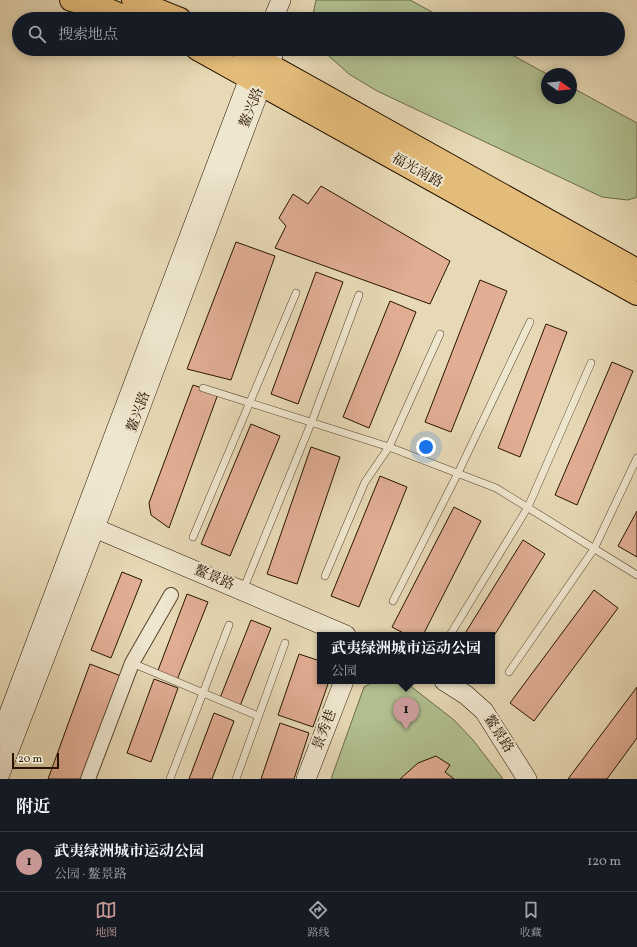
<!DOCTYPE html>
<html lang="zh">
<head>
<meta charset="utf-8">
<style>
	:root { --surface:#171b24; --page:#20242c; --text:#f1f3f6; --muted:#9ea1a6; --line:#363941; --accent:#c59692 }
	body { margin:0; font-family:Vollkorn,"Noto Serif SC",serif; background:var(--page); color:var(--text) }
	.compass { position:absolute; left:541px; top:68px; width:36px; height:36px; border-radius:50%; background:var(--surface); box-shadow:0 2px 10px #0003; rotate:105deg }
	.scale { position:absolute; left:12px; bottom:10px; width:47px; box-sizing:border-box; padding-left:4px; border:2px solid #271300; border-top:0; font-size:11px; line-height:14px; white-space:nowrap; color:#271300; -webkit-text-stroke:3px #efe6cf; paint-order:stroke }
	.you { position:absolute; left:426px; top:447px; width:14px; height:14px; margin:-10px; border:3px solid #fff; border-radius:50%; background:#1a73e8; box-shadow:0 0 0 6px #1a73e833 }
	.badge { display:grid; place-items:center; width:26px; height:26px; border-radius:50%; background:var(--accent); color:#111; font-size:13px; font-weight:700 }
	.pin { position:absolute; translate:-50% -33px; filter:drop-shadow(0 1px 2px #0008) }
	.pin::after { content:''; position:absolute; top:21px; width:14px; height:12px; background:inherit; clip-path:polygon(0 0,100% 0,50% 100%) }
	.popup { position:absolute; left:317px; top:632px; width:178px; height:52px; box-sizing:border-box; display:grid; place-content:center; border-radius:0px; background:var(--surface); filter:drop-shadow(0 1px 3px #0005); font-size:13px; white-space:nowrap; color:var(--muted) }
	.popup b { font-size:15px; color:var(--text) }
	.popup::after { content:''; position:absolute; left:50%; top:100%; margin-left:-8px; border:8px solid transparent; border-top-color:var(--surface) }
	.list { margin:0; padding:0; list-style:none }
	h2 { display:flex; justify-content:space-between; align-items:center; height:52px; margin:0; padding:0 16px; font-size:17px }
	h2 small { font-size:13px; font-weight:400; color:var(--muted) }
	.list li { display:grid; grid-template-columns:26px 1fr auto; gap:12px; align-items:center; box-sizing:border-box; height:60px; padding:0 16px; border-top:1px solid var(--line) }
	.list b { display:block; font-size:15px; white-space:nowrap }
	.list p { margin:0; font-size:13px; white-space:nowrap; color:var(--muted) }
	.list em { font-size:13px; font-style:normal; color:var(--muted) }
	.icon { flex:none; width:22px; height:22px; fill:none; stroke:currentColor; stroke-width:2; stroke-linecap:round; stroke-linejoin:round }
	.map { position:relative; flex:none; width:637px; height:779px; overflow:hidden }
	.search { position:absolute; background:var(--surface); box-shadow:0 2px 10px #0003; left:12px; right:12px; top:12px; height:44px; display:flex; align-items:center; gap:10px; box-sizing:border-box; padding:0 14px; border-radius:22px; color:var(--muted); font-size:15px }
	.sheet { height:112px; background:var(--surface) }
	nav { display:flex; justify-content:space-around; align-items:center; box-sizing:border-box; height:56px; border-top:1px solid var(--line); background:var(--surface); font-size:11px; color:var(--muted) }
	nav a { display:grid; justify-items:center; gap:2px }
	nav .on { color:var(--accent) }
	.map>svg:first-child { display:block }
</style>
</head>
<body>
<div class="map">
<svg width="637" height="779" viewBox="0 0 637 779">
	<rect width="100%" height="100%" fill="#e7d9b5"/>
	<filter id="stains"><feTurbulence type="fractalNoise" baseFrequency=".005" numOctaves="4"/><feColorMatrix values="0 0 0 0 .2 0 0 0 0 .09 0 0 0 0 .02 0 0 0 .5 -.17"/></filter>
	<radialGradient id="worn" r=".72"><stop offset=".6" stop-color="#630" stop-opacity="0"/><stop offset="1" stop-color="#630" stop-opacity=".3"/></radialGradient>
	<g fill="#b2c090" stroke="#6c6a48">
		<polygon points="316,0 410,0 445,19 312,19"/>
		<polygon points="321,49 501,49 547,74 547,98 571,98 571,87 637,123 637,197 628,200 602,197 377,91 349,74"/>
		<polygon points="374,681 404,681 454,720 473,740 503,779 331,779 364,687"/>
	</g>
	<g fill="#e1ae94" stroke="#271300">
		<polygon points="321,186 450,261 430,304 275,248 286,226 279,218 293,194 308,204"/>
		<polygon points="236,242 275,256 231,380 187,369"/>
		<polygon points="316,272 343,282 298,404 271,394"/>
		<polygon points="480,280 507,291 451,432 425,422"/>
		<polygon points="390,301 416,312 369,428 343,417"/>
		<polygon points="546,324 567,332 520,457 498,448"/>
		<polygon points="612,362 633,371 577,505 555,495"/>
		<polygon points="193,385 218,394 169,528 151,515 149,503"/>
		<polygon points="251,424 280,436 230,556 201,544"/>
		<polygon points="311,447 340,457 297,584 267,574"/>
		<polygon points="380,476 407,487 359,607 331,596"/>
		<polygon points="454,507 481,521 423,635 407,635 392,627"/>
		<polygon points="637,511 637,557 618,546"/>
		<polygon points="523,540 545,554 492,639 492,635 464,635"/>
		<polygon points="122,572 142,580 111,658 91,650"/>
		<polygon points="594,590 618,608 534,721 510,703"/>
		<polygon points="187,594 208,602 177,680 157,673"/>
		<polygon points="251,620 271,628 240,706 220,698"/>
		<polygon points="299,654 320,661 320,681 329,681 313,727 278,715"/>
		<polygon points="90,664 121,676 84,779 48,779"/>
		<polygon points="154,679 178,688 151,762 127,753"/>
		<polygon points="637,687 637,738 607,779 568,779"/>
		<polygon points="214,713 234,721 212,779 189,779"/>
		<polygon points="280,723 309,733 294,779 261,779"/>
		<polygon points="436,756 450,765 445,772 454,779 400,779 418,763"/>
	</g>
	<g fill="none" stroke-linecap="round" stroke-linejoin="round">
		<g stroke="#57442d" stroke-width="8">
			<g id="lane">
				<polyline points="203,388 389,447 496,488 637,575"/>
				<polyline points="193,537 296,293"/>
				<polyline points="325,576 365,482 389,447 440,334"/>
				<polyline points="243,590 312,421 359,295"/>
				<polyline points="393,601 458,473 530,322"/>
				<polyline points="450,635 528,507 591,363"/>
				<polyline points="132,663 258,716"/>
				<polyline points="509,672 594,549 637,458"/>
				<polyline points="170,779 229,625"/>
				<polyline points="236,779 285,643"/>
			</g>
		</g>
		<g stroke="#57442d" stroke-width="16">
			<polyline id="street" points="88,779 132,663 171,595"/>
		</g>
		<g stroke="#271300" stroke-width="20">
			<g id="secondary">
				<polyline points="273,19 281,0"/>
				<polyline points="83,523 346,635"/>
				<polyline points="444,681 466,695 484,711 527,779"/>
				<polyline points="0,737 254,65"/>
				<polyline points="0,774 106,499 275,49"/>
				<polyline points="306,779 344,681"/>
			</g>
		</g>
		<g stroke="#271300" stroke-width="24">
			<g id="primary">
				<polyline points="71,0 102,7 130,19"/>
				<polyline points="133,0 180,19"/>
				<polyline points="197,49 637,294"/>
				<polyline points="241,49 637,270"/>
			</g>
		</g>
		<use href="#lane" stroke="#efe6cf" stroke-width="7"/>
		<use href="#street" stroke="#efe6cf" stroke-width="14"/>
		<use href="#secondary" stroke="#efe6cf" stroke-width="19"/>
		<use href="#primary" stroke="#e4bc7a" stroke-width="22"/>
	</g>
	<g text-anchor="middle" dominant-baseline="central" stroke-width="4" stroke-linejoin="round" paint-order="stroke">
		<g font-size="14" fill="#271300" stroke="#efe6cf">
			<text transform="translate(252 108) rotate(-68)">鳌兴路</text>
			<text transform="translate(417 171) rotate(29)">福光南路</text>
			<text transform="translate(139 412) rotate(-70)">鳌兴路</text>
			<text transform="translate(214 578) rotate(23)">鳌景路</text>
			<text transform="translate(325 730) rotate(-69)">景秀巷</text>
			<text transform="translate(498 734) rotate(57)">鳌景路</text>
		</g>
	</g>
	<rect width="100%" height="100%" filter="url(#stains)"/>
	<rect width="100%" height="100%" fill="url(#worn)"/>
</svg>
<svg class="compass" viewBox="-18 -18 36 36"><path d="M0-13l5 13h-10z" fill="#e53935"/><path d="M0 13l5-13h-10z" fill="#9ea1a6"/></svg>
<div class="scale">20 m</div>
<div class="you"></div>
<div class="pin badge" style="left:406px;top:730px">1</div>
<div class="popup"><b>武夷绿洲城市运动公园</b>公园</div>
<div class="search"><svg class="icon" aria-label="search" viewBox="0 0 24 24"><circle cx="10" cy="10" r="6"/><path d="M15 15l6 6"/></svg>搜索地点</div>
</div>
<section class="sheet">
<h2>附近<small></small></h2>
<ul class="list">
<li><span class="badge">1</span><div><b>武夷绿洲城市运动公园</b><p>公园 · 鳌景路</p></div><em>120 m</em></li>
</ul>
</section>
<nav>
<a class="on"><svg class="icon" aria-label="map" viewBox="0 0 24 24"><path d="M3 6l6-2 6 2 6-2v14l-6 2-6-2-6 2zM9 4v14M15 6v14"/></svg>地图</a>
<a><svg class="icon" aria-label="directions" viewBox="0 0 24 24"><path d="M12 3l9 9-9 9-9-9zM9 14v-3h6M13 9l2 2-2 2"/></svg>路线</a>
<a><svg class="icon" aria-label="saved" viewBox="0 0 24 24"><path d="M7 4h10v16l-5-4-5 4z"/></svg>收藏</a>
</nav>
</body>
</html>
